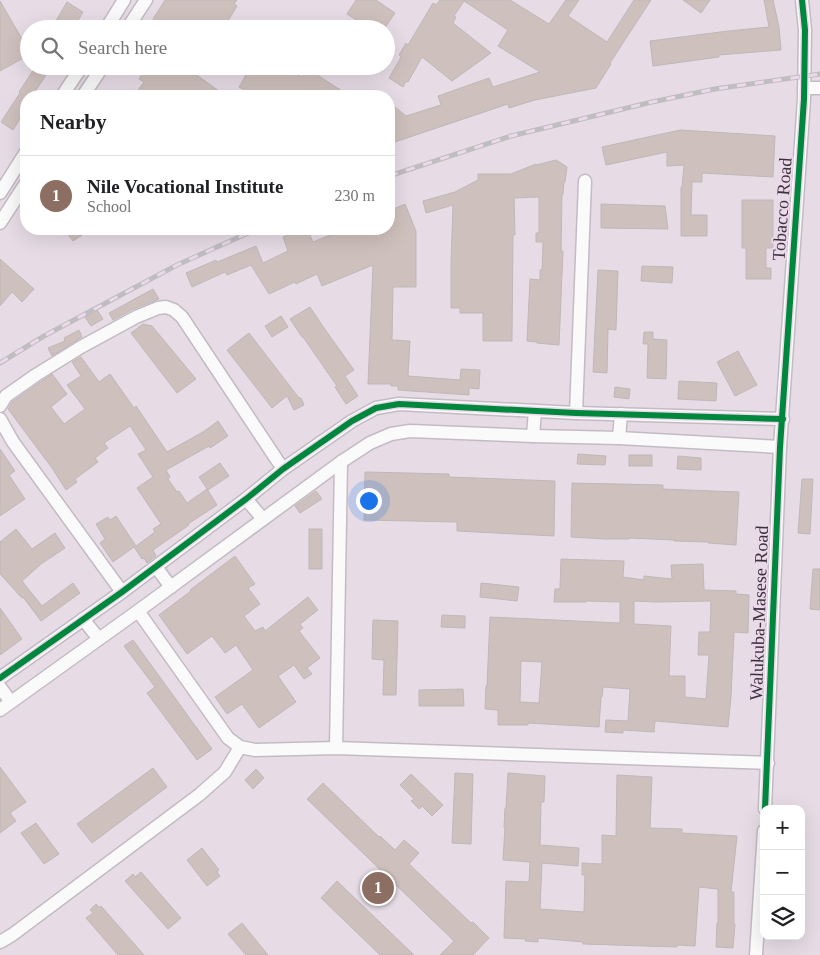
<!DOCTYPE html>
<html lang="en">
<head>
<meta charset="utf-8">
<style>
	:root { --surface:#fff; --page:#f6f6f6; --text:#202124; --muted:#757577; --line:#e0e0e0; --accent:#b45309 }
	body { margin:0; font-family:Georgia,serif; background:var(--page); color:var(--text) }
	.controls { position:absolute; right:15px; bottom:15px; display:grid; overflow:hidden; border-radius:10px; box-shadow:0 5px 20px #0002 }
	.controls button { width:45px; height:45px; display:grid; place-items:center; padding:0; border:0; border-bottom:1px solid var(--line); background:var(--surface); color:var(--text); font:25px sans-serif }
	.you { position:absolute; left:368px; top:500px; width:18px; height:18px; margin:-12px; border:4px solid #fff; border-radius:50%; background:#1a73e8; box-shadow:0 0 0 8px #1a73e833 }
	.badge { display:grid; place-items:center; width:32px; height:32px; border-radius:50%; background:var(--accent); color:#fff; font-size:16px; font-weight:700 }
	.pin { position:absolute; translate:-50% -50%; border:2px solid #fff; box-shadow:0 1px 5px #0006 }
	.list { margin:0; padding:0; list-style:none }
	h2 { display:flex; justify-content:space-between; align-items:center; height:65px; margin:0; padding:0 20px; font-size:21px }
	h2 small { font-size:16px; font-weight:400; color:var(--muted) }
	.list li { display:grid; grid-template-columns:32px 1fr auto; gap:15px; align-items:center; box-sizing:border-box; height:80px; padding:0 20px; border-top:1px solid var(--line) }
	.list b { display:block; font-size:19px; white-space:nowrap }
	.list p { margin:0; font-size:16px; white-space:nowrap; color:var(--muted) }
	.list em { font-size:16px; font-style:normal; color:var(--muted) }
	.icon { flex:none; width:28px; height:28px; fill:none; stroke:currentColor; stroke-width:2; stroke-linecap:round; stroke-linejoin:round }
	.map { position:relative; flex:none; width:820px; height:955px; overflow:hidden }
	.search { position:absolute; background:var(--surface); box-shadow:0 5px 20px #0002; left:20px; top:20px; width:375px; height:55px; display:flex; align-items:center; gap:12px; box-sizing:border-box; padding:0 18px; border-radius:28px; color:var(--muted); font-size:19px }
	.panel { position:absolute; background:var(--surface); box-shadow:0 5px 20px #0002; left:20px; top:90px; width:375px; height:145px; border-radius:20px }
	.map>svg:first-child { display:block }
</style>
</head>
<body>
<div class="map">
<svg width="820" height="955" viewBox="0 0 820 955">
	<rect width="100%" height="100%" fill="#e7dce6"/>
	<g fill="#cec0bd" stroke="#c0b7b8" fill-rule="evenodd">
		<polygon points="165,0 237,0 234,4 237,6 223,29 168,29 153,19"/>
		<polygon points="356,0 376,0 395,13 384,29 362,29 364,25 347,14"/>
		<polygon points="440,0 510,0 549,24 566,0 579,0 568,16 607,42 634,0 651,0 610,63 611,64 596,88 535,100 509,108 508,104 389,144 389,102 406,116 441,105 438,96 489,78 493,87 540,72 498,46 508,30 464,1 454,16 456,17 453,23 491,53 452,81 422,57 408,82 406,81 403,87 389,78 401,57 399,55 406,43 408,45 433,3 436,5"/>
		<polygon points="683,0 710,0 701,13"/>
		<polygon points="764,0 773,0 779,27 781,50 719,55 719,57 653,66 650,41 728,31 769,27"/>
		<polygon points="0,1 29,51 29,55 0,71"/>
		<polygon points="67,2 83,12 73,29 51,29"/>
		<polygon points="36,66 50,66 47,72 48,72 32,96 26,96 26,109 13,130 1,122 20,93 19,92"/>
		<polygon points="147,66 184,66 226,96 134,96 144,82 139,79"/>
		<polygon points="235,66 285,66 302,77 308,69 350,96 254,96 239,87 247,73"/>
		<polygon points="680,130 775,136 773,177 702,173 702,182 692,182 691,215 707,215 707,236 681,236 681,187 682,187 684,165 667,166 667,152 606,165 602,147"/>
		<polygon points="556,160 567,167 565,182 564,182 563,194 562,194 561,251 563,251 559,345 537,343 537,342 527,341 530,279 540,280 540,270 542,270 543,242 536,242 536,233 539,233 539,197 514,198 515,235 513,235 512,341 483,341 483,313 460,313 460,308 451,308 451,263 453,205 426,213 423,201 455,192 478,180 478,174 511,174 536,164 536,165"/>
		<polygon points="742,200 773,200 773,248 766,248 766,268 771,268 771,279 746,279 746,248 742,248"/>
		<polygon points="405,204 416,231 416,287 393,287 392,340 410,341 408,376 460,380 461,369 480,370 479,389 469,388 469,395 398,390 398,386 391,386 391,384 368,384 373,265 322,286 317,274 296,284 295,282 269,294 251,265 227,275 225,272 192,287 186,273 216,260 217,262 256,246 263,263 288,251 283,237 299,231 298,229 307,229 313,242 345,229 389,229 389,211"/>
		<polygon points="601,204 665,206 668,229 601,228"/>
		<polygon points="74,229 78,229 82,235 73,241 67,233"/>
		<polygon points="0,259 34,289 22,302 12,292 0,306"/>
		<polygon points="642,266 673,267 672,283 641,281"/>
		<polygon points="598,270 618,271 616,330 608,329 607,373 593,372"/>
		<polygon points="153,289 159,299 133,309 113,320 109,313"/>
		<polygon points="310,307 324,328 354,370 345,376 358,396 346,404 335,387 337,386 303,337 302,337 290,319"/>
		<polygon points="97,310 103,319 91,326 85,317"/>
		<polygon points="281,316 288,327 272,337 265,326"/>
		<polygon points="143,324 152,326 196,379 177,393 131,333"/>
		<polygon points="79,330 82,337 52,356 48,348 65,341 64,338"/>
		<polygon points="644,332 653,332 653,339 667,340 666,379 647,378 648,344 643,344"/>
		<polygon points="249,333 299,398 301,398 304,405 294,410 287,396 272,408 227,350"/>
		<polygon points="738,351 757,385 735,396 717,362"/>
		<polygon points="81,357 99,382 110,374 134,408 136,406 167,452 203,432 218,421 228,436 210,448 209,446 166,470 170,477 168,479 177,492 179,491 187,503 207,489 217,505 188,524 189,525 153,550 156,556 147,563 144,558 142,559 134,547 113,562 100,543 105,539 96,524 108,517 110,520 116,516 136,546 155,532 153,529 161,524 137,488 153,477 138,454 146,450 130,426 104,443 108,448 95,458 98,462 75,479 77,482 66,490 52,468 8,409 12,402 52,374 67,394 51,407 64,424 85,409 67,385 81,376 72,362"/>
		<polygon points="679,381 717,383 716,401 678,399"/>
		<polygon points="615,387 630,389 629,399 614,397"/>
		<polygon points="0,449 15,471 9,475 25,499 0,516"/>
		<polygon points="578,454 606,456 605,465 577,464"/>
		<rect x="629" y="455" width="23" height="11"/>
		<polygon points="678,456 701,458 701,470 677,469"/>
		<polygon points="220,463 229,476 208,490 199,477"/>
		<polygon points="365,472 449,474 449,477 555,481 554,536 457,531 457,522 364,520"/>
		<polygon points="802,479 813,479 810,534 798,533"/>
		<polygon points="572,483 663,485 663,489 739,492 736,545 708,543 708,542 674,541 674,540 629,538 629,539 606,539 571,537"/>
		<polygon points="316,491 322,499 300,513 295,506"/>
		<polygon points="16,529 32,549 55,533 65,548 41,564 22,581 42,606 73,583 80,593 41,621 23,597 22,598 0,574 0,542"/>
		<rect x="309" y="529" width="13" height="40"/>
		<polygon points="235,556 255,584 248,588 260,604 244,616 255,631 263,627 265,631 308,597 318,610 300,624 303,628 299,631 320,658 307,668 312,674 304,679 294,665 278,676 296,702 259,728 242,704 227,714 215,697 253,670 236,645 225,653 212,636 187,654 159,615 191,591 190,590"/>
		<path d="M561,559L624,561L623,577L644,580V576L672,579L671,565L703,564L704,590L736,591V594L749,595L748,633L734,632L731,697L728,727L655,721L654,732L623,730V733L605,732L606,720L628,721L630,689L603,687L602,697H601L599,727L528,723V725H498V710L485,709L486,686H487L490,617L620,623V602L586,601V602H554L555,589H560ZM634,601L657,602L711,601L710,632H699L698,655H709L706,699L685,697V676H669L671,626L634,624ZM521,661L542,662L539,703L520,702Z"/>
		<polygon points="813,569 820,569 820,610 810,609"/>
		<polygon points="481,583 519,587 517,601 480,597"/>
		<polygon points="0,608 22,639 0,655"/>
		<polygon points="442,615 465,616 465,628 441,627"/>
		<polygon points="373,620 398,621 396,695 383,695 384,660 372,659"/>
		<polygon points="133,640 212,749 197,760 147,693 155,687 124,646"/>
		<polygon points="463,689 464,706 419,706 419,690"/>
		<polygon points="0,767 26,802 10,813 16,821 0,833"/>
		<polygon points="153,768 167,787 92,843 77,824"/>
		<polygon points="256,769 264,778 253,789 245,780"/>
		<polygon points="455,773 473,774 471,844 452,843"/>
		<polygon points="508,773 545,776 544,802 541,802 540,845 579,848 578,866 542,863 540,909 584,912 585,875 582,875 582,863 602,864 602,835 616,836 617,775 652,777 650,828 682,829 682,833 737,836 731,892 734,892 734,924 735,924 733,948 716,947 717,923 718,923 718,889 699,887 695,946 677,945 677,947 583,944 583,942 538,938 538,942 525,941 526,939 504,938 506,881 529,882 530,862 503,860 505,828 504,828 505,808 506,808"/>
		<polygon points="411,774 443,805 432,816 422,806 419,809 411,801 414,799 400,785"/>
		<polygon points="323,783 379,837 380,836 395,850 404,840 419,853 409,864 471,923 473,922 489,938 473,955 440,955 454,941 307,799"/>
		<polygon points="36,823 59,854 44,864 21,833"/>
		<polygon points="202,848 219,870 217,872 220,876 207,886 187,860"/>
		<polygon points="141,872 181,918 168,929 125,881 133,874 135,877"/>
		<polygon points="337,881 414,955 380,955 321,898"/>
		<polygon points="96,904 100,908 101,906 144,955 118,955 86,918 93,913 90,910"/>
		<polygon points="242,923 268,955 246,955 228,934"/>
	</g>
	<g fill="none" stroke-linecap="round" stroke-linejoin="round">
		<g stroke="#c3bbc3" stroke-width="15">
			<g id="minor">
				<polyline points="106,29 124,0"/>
				<polyline points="127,29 146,0"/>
				<polyline points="804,88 820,88"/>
				<polyline points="62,96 82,66"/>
				<polyline points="83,96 103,66"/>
				<polyline points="0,193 26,152"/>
				<polyline points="0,223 26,183"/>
				<polyline points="0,406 6,396 36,375 81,347 136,317 158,308 166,307 174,310 182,317 283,469"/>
				<polyline points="576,413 585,181"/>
				<polyline points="0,419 13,442 122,592"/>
				<polyline points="533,436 535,411"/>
				<polyline points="619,438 621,414"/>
				<polyline points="246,499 263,519"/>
				<polyline points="156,567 171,587"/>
				<polyline points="138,611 228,738 240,747 255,750 336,748 768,763"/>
				<polyline points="83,619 99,639"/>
				<polyline points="0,678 122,592 246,499 283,469 352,421 376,408 399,404 576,413 783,419"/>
				<polyline points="0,687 11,702"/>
				<polyline points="0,710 138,611 341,462 370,443 391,434 410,431 533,436 619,438 780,447"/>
				<polyline points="336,748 341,462"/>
				<polyline points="765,809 780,447 804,99 805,30 802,0"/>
				<polyline points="0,942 12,935 199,795 225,772 240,747"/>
				<polyline points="756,955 764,831"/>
			</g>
		</g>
		<use href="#minor" stroke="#fbfafb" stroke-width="12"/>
		<g stroke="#c0bdc0" stroke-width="5">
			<g id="rail">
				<polyline points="389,176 511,136 652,102 715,89 820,74"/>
				<polyline points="0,363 44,336 177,265 257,229"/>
			</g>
		</g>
		<use href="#rail" stroke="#ebd8ea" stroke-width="3" stroke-dasharray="9" stroke-linecap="butt"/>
		<g stroke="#ebd8ea" stroke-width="9">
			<g id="cycleway">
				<polyline points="0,678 122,592 246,499 283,469 352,421 376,408 399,404 576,413 783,419"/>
				<polyline points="765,809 780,447 804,99 805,30 802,0"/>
			</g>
		</g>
		<use href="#cycleway" stroke="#00873e" stroke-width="6"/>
	</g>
	<g text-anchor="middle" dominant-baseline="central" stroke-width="4" stroke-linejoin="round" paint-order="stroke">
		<g font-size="18" fill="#3a3239" stroke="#ebd8ea">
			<text transform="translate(782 209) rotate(-86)">Tobacco Road</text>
			<text transform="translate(759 613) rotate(-88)">Walukuba-Masese Road</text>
		</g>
	</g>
</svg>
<div class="controls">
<button>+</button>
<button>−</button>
<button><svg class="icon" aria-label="layers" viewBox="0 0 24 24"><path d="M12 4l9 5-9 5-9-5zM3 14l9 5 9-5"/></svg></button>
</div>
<div class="you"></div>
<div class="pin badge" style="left:378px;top:888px;background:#8d6e63">1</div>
<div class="search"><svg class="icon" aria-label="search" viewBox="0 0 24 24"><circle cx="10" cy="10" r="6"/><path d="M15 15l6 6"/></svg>Search here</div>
<section class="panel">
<h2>Nearby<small></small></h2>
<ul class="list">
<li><span class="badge" style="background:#8d6e63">1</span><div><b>Nile Vocational Institute</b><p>School</p></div><em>230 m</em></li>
</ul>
</section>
</div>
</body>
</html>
